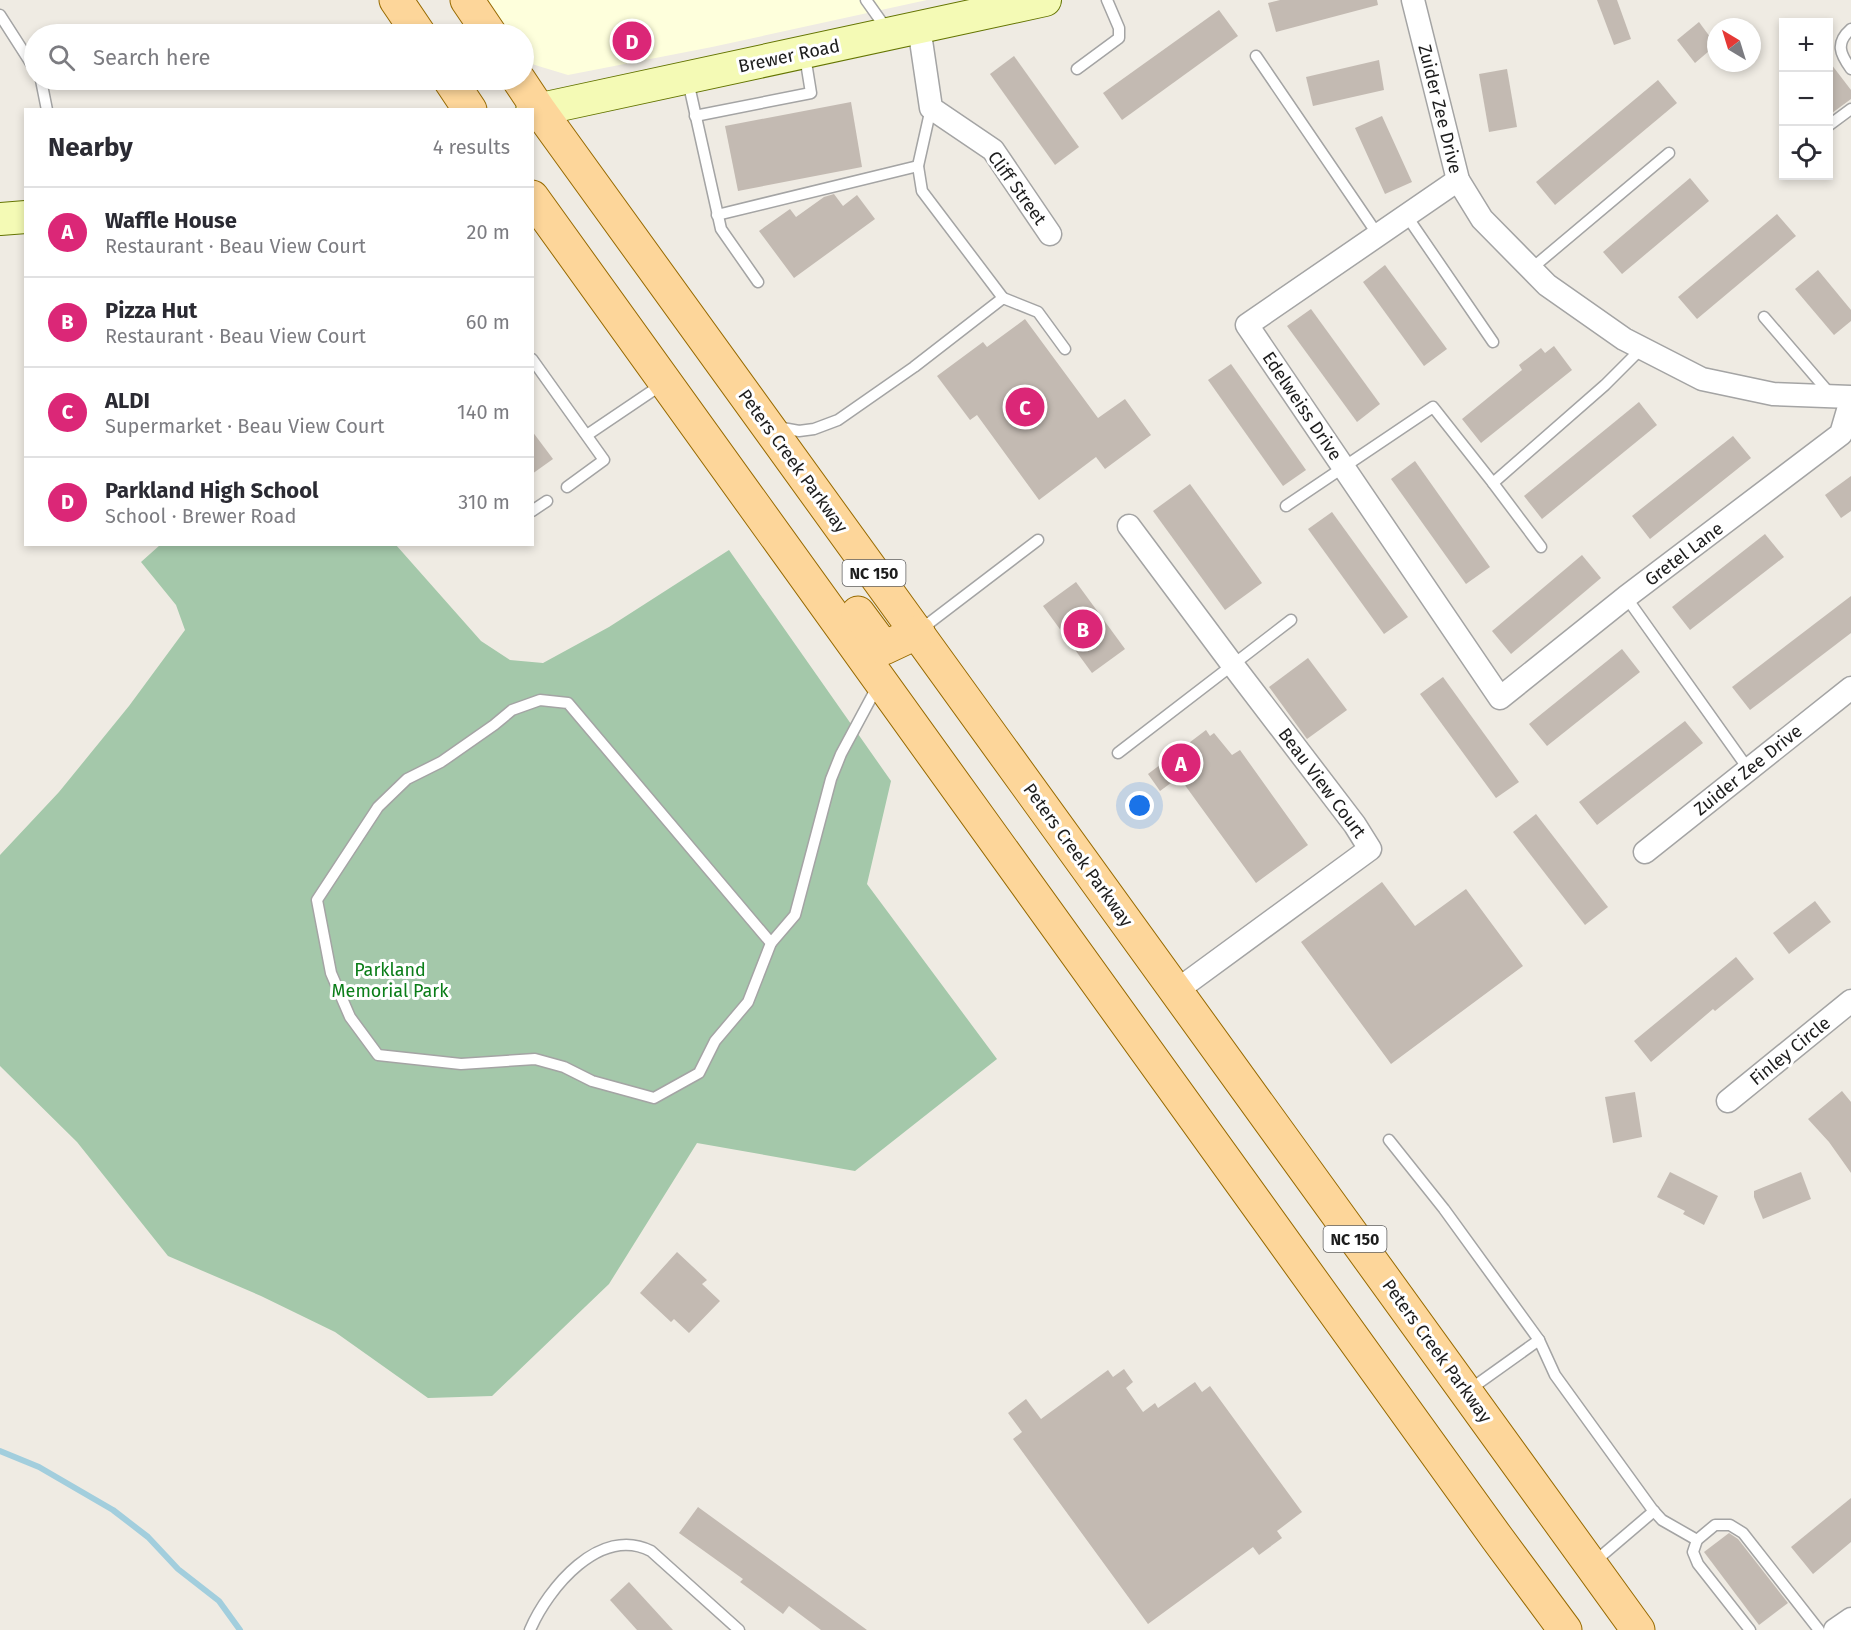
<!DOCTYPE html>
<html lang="en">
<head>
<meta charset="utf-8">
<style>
	:root { --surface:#fff; --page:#f2f2f3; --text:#2b2b33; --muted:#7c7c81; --line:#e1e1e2; --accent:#db2777 }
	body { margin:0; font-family:"Fira Sans",sans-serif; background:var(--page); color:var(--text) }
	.controls { position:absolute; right:18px; top:18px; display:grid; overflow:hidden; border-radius:0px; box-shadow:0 3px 9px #0003 }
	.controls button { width:54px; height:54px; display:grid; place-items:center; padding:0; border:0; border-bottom:2px solid var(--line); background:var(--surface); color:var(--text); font:30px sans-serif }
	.compass { position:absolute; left:1707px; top:18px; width:54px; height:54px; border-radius:50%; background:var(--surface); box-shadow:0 3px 9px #0003; rotate:322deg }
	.you { position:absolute; left:1140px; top:806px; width:21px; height:21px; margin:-15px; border:4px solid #fff; border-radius:50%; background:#1a73e8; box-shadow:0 0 0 9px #1a73e833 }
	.badge { display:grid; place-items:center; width:39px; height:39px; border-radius:50%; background:var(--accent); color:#fff; font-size:20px; font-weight:700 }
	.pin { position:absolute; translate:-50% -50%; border:3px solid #fff; box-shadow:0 2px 6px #0006 }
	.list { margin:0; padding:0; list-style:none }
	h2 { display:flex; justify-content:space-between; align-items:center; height:78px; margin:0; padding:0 24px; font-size:26px }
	h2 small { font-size:20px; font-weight:400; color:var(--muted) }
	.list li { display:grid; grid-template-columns:39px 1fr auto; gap:18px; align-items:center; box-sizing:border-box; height:90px; padding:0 24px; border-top:2px solid var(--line) }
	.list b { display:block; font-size:22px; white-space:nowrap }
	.list p { margin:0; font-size:20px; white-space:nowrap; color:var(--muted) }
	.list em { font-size:20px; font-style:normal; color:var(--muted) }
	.icon { flex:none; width:33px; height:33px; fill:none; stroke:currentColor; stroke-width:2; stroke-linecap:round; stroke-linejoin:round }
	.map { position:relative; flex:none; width:1851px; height:1630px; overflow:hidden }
	.search { position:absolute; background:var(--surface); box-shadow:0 3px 9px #0003; left:24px; top:24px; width:510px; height:66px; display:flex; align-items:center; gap:15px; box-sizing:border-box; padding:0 21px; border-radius:33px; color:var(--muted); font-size:22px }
	.panel { position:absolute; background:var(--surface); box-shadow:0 3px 9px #0003; left:24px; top:108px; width:510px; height:438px; border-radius:0px }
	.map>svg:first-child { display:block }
</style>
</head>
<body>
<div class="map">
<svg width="1851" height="1630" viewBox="0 0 1851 1630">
	<rect width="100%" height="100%" fill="#efebe3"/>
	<polygon fill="#feffdc" points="485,0 927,0 712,47 568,75 525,62 524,34 507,34"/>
	<polygon fill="#a4c8aa" points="160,545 396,545 481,641 510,660 543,663 609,627 729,550 891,781 867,884 997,1059 855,1171 697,1143 609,1284 492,1396 428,1398 335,1332 261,1296 168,1256 77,1142 0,1066 0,855 59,792 129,706 185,630 176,605 141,562"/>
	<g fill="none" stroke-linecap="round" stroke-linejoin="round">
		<polyline stroke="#a2cedd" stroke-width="6" points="0,1451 39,1467 113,1510 148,1537 178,1569 219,1601 240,1630"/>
	</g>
	<g fill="#c3bab2">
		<polygon points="1280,0 1377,0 1378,5 1276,32 1268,3"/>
		<polygon points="1597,0 1617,0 1631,39 1614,45"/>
		<polygon points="1219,10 1238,36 1122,120 1103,93"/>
		<polygon points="1699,22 1716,45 1695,63 1677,40"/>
		<polygon points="1014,56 1079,147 1055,165 990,74"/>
		<polygon points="1379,60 1384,90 1313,106 1306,77"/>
		<polygon points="1828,60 1851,90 1851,99 1828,116"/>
		<polygon points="1507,69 1517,127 1489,132 1479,74"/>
		<polygon points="1658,80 1677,103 1555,205 1536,182"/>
		<polygon points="851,102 862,167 738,191 725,126"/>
		<polygon points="1382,116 1412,182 1385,194 1355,128"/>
		<polygon points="1690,178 1709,201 1622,274 1603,252"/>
		<polygon points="834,194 843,206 857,195 875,219 794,278 759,231 790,209 796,217 824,197"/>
		<polygon points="1777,214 1796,236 1697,319 1678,297"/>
		<polygon points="1385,265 1447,349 1424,366 1363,282"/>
		<polygon points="1818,270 1851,310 1851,321 1834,335 1795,289"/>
		<polygon points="1311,309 1380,404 1357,422 1287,326"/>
		<polygon points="1025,319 1098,418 1125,399 1151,435 1105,469 1096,457 1039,500 977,415 970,420 937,376 983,342 987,347"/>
		<polygon points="1554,346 1572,370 1481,443 1462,419 1522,370 1519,365 1541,348 1545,353"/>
		<polygon points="1231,364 1306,470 1283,486 1208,380"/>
		<polygon points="1639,402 1657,425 1542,519 1524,496"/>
		<polygon points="532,431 553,459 532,474"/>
		<polygon points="1733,436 1751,458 1650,539 1632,516"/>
		<polygon points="1415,461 1490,567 1466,584 1391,479"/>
		<polygon points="1851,476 1851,511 1841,518 1825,495"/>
		<polygon points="1190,484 1262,583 1225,610 1153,511"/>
		<polygon points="1332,512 1408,617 1384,634 1308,529"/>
		<polygon points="1765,534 1784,557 1690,630 1672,607"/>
		<polygon points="1582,555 1601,578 1511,654 1492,631"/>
		<polygon points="1076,582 1125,649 1092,673 1043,606"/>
		<polygon points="1851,596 1851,633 1750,710 1732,687"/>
		<polygon points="1622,649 1640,672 1547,746 1529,724"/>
		<polygon points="1308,658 1347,710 1307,739 1269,687"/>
		<polygon points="1443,677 1519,782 1496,798 1420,694"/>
		<polygon points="1685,721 1703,743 1597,825 1579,802"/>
		<polygon points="1206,730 1210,736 1214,733 1232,755 1240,750 1308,845 1256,883 1179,777 1160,791 1148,774"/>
		<polygon points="1536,814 1608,907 1585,925 1513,832"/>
		<polygon points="1382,882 1415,926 1466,889 1523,966 1391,1064 1301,942"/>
		<polygon points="1815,901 1831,922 1789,954 1773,933"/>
		<polygon points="1736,957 1754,979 1715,1011 1713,1009 1651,1062 1634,1041"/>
		<polygon points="1842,1091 1851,1102 1851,1173 1829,1142 1808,1119"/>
		<polygon points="1635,1092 1642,1137 1613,1143 1605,1097"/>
		<polygon points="1670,1172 1718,1196 1704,1225 1683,1214 1685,1211 1657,1197"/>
		<polygon points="1801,1172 1811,1199 1763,1219 1754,1197 1754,1191"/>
		<polygon points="677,1252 707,1280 702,1284 720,1301 689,1333 674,1319 671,1322 640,1293"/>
		<polygon points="1124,1369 1133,1382 1126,1388 1143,1412 1155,1403 1158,1408 1195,1382 1202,1392 1210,1386 1302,1512 1277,1531 1282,1538 1259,1555 1253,1547 1148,1624 1013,1439 1022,1432 1008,1413 1026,1399 1041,1419 1108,1370 1113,1377"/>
		<polygon points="1851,1498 1851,1542 1813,1574 1791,1547"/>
		<polygon points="698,1507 867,1630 821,1630 789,1606 783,1614 740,1582 743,1579 679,1533"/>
		<polygon points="1729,1533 1738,1539 1788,1603 1759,1625 1704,1552"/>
		<polygon points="629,1582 673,1630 637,1630 610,1600"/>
	</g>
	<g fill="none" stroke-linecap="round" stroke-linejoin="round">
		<g stroke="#a4a4a4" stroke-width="13">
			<g id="lane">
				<polyline points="866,0 888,31"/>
				<polyline points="0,15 34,68"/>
				<path d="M1851,29C1835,43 1840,54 1851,69"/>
				<polyline points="1256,56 1378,235"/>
				<polyline points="1077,69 1119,38 1119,28 1107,0"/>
				<polyline points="41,80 47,110"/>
				<polyline points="688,81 721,229 758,282"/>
				<polyline points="931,108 918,166 922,191 1003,298"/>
				<polyline points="695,116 811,93 805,56"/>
				<polyline points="1828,126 1851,109"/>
				<polyline points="717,215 918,166"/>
				<polyline points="1406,215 1493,342"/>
				<polyline points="1531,269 1669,153"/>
				<polyline points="1764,317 1831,395"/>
				<polyline points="532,359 604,460 567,487"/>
				<polyline points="777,427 799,431 814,429 838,420 914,367 1003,298 1038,312 1065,349"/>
				<polyline points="587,435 664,383"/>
				<polyline points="1493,483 1541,547"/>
				<polyline points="1286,506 1433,407 1493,483 1605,385 1642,348"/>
				<polyline points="532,511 547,501"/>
				<polyline points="1626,597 1749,770"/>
				<polyline points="920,630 1038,540"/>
				<polygon points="540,700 568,703 771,943 748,1002 715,1041 699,1073 654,1098 592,1081 564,1067 535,1059 461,1064 378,1055 350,1017 331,973 317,900 378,807 407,779 441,762 494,725 512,710"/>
				<polyline points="1118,753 1291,620"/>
				<polyline points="771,943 795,915 831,779 841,754 877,687"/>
				<polyline points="1389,1140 1444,1209 1539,1340 1555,1375 1652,1509 1662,1520 1697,1540"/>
				<polyline points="1469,1390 1539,1340"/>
				<polyline points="1593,1563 1654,1511"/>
				<path d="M530,1630C548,1588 600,1525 651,1551L739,1630"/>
				<polyline points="1750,1630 1698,1564 1693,1552 1697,1540 1715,1525 1730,1525 1743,1533 1819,1630"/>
			</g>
		</g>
		<g stroke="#a4a4a4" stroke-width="25">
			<g id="street">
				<polyline points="1413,0 1458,180 1482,219 1547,285 1624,339 1702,379 1773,394 1851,397"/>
				<polyline points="919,27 931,108 993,150 1050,234"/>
				<polyline points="1458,180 1247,325 1500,698 1626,597 1841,434 1851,400"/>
				<polyline points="1129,526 1232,664 1355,825 1370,849 1176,991"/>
				<polyline points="1645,852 1851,688"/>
				<polyline points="1728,1101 1851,1001"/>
				<polyline points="1835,1630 1851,1619"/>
			</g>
		</g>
		<g stroke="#657503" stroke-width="34">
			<g id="secondary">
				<polyline points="532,111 1045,0"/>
				<polyline points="0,219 26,217"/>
			</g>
		</g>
		<g stroke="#976a00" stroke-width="35">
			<g id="primary">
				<polyline points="396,0 419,34"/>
				<polyline points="467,0 490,34"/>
				<polyline points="450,80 470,110"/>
				<polyline points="519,80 539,110 1638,1630"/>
				<polyline points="532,197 1497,1538 1565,1630"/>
				<polyline points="858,613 884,648 918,632"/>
			</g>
		</g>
		<use href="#lane" stroke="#fff" stroke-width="10"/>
		<use href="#street" stroke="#fff" stroke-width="22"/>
		<use href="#secondary" stroke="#f4fab5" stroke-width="32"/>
		<use href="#primary" stroke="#fdd69a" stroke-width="33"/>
	</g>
	<g text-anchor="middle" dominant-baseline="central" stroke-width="6" stroke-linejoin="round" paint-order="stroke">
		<g fill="#fff" stroke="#616161" stroke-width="1.5">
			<rect x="842.5" y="560" width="63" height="26" rx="4.5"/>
			<rect x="1323.5" y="1226" width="63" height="26" rx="4.5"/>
		</g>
		<g font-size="16" font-weight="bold" fill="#1d1d1d">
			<text x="874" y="573">NC 150</text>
			<text x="1355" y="1239">NC 150</text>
		</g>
		<g font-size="18" fill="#1d1d1d" stroke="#fff">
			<text transform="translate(789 56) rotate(-12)">Brewer Road</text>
			<text transform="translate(1440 109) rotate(76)">Zuider Zee Drive</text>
			<text transform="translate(1017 188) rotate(54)">Cliff Street</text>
			<text transform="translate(1302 406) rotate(56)">Edelweiss Drive</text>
			<text transform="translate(793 461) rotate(54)">Peters Creek Parkway</text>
			<text transform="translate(1684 554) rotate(-37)">Gretel Lane</text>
			<text transform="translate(1748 770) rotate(-39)">Zuider Zee Drive</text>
			<text transform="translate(1322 783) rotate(53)">Beau View Court</text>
			<text transform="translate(1078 855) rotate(54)">Peters Creek Parkway</text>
			<text transform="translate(1790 1051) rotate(-39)">Finley Circle</text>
			<text transform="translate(1437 1351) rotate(54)">Peters Creek Parkway</text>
		</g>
		<g font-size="18" fill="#0a7d18" stroke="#fff">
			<text x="390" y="970">Parkland<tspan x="390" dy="21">Memorial Park</tspan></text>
		</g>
	</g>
</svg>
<div class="controls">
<button>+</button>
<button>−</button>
<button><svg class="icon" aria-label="locate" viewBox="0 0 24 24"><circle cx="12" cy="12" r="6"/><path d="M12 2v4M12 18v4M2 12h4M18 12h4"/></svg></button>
</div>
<svg class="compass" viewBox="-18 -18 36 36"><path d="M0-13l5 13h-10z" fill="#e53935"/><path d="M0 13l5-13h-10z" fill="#7c7c81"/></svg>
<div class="you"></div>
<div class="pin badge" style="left:1181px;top:763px">A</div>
<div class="pin badge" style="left:1083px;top:629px">B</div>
<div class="pin badge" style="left:1025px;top:407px">C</div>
<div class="pin badge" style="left:632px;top:41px">D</div>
<div class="search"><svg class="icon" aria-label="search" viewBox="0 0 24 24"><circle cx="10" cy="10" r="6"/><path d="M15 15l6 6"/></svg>Search here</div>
<section class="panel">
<h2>Nearby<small>4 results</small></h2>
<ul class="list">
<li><span class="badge">A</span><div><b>Waffle House</b><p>Restaurant · Beau View Court</p></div><em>20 m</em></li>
<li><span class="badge">B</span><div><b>Pizza Hut</b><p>Restaurant · Beau View Court</p></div><em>60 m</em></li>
<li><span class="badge">C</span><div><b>ALDI</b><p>Supermarket · Beau View Court</p></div><em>140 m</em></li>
<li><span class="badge">D</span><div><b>Parkland High School</b><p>School · Brewer Road</p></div><em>310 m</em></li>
</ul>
</section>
</div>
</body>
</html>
